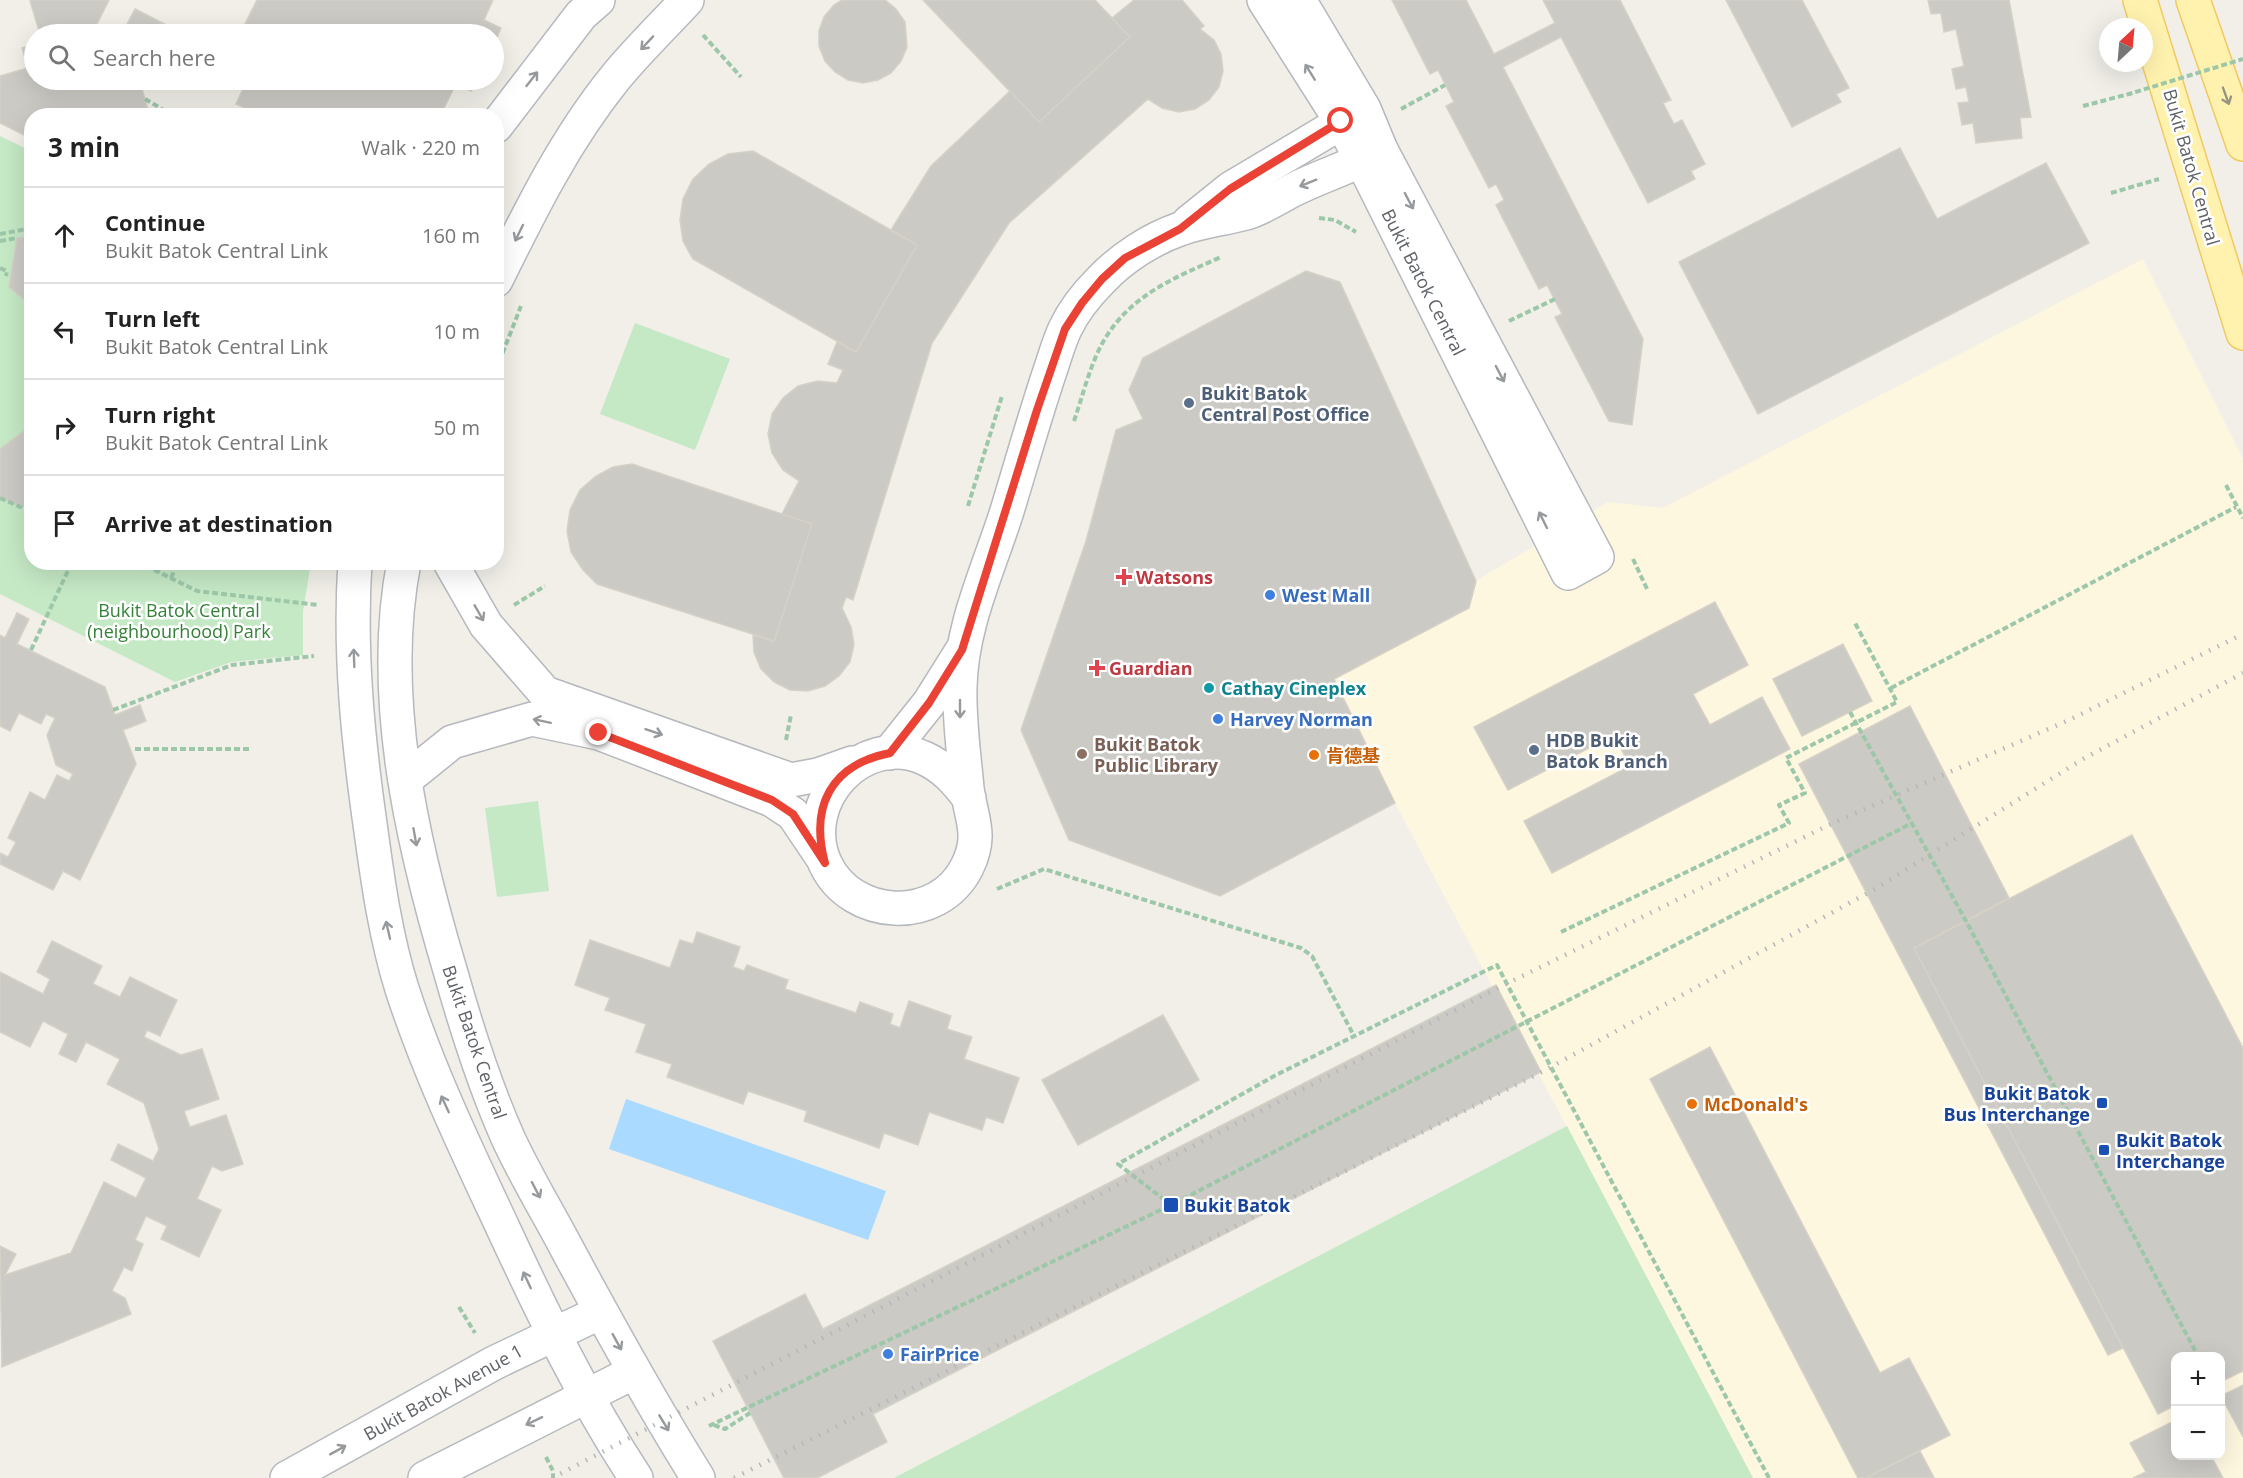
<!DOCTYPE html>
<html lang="en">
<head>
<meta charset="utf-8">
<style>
	:root { --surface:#fff; --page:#f6f6f6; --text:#222; --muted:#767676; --line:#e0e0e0 }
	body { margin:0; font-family:"Open Sans","Noto Sans SC",sans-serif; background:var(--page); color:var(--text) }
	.controls { position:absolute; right:18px; bottom:18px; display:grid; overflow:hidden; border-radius:12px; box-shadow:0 6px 24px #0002 }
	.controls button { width:54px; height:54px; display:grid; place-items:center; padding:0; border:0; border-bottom:2px solid var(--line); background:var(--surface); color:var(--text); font:30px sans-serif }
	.compass { position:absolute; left:2099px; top:18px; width:54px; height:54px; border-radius:50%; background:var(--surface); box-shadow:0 6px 24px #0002; rotate:26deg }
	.stop { position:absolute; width:18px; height:18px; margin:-14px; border:4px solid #ea4335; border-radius:50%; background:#fff }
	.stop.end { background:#ea4335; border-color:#fff; box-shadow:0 2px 6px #0008 }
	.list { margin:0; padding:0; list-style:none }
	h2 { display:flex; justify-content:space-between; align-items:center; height:78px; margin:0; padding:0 24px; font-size:26px }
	h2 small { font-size:20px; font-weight:400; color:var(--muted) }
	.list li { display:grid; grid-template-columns:39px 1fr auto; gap:18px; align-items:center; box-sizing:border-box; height:96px; padding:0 24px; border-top:2px solid var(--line) }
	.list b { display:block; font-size:22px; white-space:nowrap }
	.list p { margin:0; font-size:20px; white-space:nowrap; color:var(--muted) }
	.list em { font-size:20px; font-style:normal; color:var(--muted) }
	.icon { flex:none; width:33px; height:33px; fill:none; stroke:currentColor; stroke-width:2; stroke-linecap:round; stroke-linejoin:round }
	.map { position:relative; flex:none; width:2243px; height:1478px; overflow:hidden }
	.search { position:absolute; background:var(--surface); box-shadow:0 6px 24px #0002; left:24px; top:24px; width:480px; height:66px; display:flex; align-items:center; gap:15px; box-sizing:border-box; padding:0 21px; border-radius:33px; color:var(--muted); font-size:22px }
	.panel { position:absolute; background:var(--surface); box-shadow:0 6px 24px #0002; left:24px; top:108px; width:480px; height:462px; border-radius:24px }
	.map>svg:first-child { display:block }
</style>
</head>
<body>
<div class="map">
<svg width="2243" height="1478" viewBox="0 0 2243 1478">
	<rect width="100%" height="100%" fill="#f1efe8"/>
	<path fill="#fef7e0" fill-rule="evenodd" d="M2143,259L2243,459V1478H1753L1395,803L1334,679L1469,608L1476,581L1608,502L1663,508ZM2176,1356H2220V1456H2176Z"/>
	<g fill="#c5e8c5">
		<polygon points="0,136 31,151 32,562 311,563 303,611 303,655 231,662 175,682 0,594"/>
		<polygon points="635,323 730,359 695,450 600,414"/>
		<polygon points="538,801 549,891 497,897 485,808"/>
		<polygon points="1567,1126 1753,1478 894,1478"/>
	</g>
	<polygon fill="#aadaff" points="626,1099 886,1191 868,1240 609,1149"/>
	<g fill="#cccac5" stroke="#d6d1c6" stroke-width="1.5">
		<polygon points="33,0 109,0 92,34 40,34 30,1"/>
		<polygon points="257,0 493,0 484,20 501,28 494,44 494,34 256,34 243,28"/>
		<polygon points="842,0 885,0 896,9 905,22 907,47 901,61 891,73 878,80 863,83 848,80 835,72 825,61 819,46 819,31 824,17 834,5"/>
		<polygon points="923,0 1095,0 1130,37 1039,122"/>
		<polygon points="1134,0 1182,0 1204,26 1200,29 1214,40 1221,54 1223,71 1219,87 1209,100 1195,109 1179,112 1162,108 1148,99 1009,223 932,343 853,600 846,597 842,608 851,627 854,644 850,662 839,676 825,686 808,691 790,690 774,682 761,669 754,652 753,635 774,641 812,524 782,514 799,481 783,470 772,453 768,434 772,414 783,398 798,386 818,381 837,383 843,370 828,364 837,342 856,352 917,245 891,230 931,166 1010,91 1039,122 1130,37 1112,18"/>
		<polygon points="1392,0 1466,0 1494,54 1555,23 1543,0 1620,0 1671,100 1663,103 1674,124 1682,120 1705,164 1691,171 1695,179 1648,203 1561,37 1503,67 1643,339 1632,425 1609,421 1555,317 1562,314 1547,285 1539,289 1496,205 1504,200 1496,184 1489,188 1446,106 1454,102 1438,70 1430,74"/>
		<polygon points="1726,0 1802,0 1849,88 1836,94 1841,102 1792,127"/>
		<polygon points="1928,0 2009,0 2031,117 2020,118 2022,138 1976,143 1973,123 1962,125 1958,103 1969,102 1966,87 1956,89 1952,69 1964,66 1956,29 1944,32 1941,13 1931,14"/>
		<polygon points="135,9 184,34 122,34"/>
		<polygon points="34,44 34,80 172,80 142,89 148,110 131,116 32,116 32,139 0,123 0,76 28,68 22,48"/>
		<polygon points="247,80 476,80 471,91 456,84 440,116 241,116 245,108 236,104"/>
		<polygon points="1900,148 1937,219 2046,163 2089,243 1758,414 1679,262"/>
		<polygon points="753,151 917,245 856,352 693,259 683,241 680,220 683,199 693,179 709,164 728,154"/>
		<polygon points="32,237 32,306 9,287 17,238"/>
		<polygon points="1306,271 1340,282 1476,581 1469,608 1334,679 1395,803 1220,896 1069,840 1021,730 1086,541 1116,430 1143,419 1129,390 1143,358"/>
		<polygon points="32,425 32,502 22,507 0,498 0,449"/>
		<polygon points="632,464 812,524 774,641 597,584 583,570 571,552 567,531 570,510 580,490 596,476 613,467"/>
		<polygon points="1715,602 1748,665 1693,694 1710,725 1762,697 1790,749 1552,873 1524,821 1630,766 1614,735 1508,790 1474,727"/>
		<polygon points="17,613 29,619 17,644 105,687 115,715 140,705 146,721 123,730 136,764 80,880 63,871 53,890 0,864 0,853 8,857 16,842 8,838 30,792 45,800 57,775 69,781 73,774 56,765 47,735 55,718 46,714 41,724 19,713 10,731 0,726 0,635 5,638"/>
		<polygon points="1843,644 1872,701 1802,736 1773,679"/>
		<polygon points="1910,706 2009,898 1914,948 2123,1348 2108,1355 1799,764"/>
		<polygon points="2132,835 2243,1048 2243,1371 2220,1382 2220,1356 2176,1356 2176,1405 2158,1414 1914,948"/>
		<polygon points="697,932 740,947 733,967 744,971 747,965 788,980 785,989 856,1013 860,1002 893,1014 890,1024 900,1028 909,1001 951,1016 947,1029 972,1037 964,1059 1019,1078 1003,1123 986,1117 982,1130 929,1112 918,1145 884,1133 879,1148 804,1121 807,1111 748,1091 743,1104 667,1077 672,1064 636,1052 646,1024 605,1010 610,998 575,985 590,940 670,968 680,940 693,944"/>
		<polygon points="52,941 102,966 93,984 120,997 130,977 177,1000 160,1036 147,1030 144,1037 181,1055 202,1049 219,1099 184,1111 190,1127 226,1115 243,1164 222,1171 212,1166 197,1199 221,1210 199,1257 161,1239 167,1226 146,1216 135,1240 143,1244 132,1271 124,1267 112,1291 125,1298 131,1314 2,1367 0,1246 16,1254 5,1275 71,1253 104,1182 136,1198 146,1178 111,1160 118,1144 153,1161 159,1149 144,1103 107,1084 120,1059 86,1042 76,1062 59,1054 68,1034 43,1021 30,1047 0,1032 0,972 43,994 50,979 37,972"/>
		<polygon points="1496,985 1541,1072 873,1414 887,1442 817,1478 784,1478 713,1341 805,1294 823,1329"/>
		<polygon points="1163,1015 1199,1080 1078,1145 1042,1080"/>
		<polygon points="1710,1047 1880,1373 1909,1358 1950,1435 1866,1478 1858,1478 1650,1079"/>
		<polygon points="2243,1385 2243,1437 2221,1396"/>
		<polygon points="2176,1420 2176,1456 2211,1456 2223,1478 2133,1478 2146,1472 2130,1443"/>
		<polygon points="1920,1451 1934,1478 1866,1478"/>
	</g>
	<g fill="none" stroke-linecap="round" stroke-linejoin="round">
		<g stroke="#b5b8bc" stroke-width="36">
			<g id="street">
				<polyline points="1264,0 1341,121 1362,161 1568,573 1597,557 1381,150 1364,109 1299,0"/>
				<polyline points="1189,222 1230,189 1359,112"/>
				<polyline points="450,562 486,625 545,693 791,780 818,775 852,763"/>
				<polyline points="889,753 929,703 961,652"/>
				<polyline points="405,780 452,742 532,719 599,733 772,800 793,814 822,857"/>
				<path d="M969,798C956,781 944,767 924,758C861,731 798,802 825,863C851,920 938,925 967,867C983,835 971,819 967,788C964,755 959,721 960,687C961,626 989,568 1007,511C1021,465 1034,419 1049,374C1054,360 1058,344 1065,329C1073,312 1087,294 1101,280C1122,258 1151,239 1180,229C1201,221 1224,219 1246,213C1263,208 1279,197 1295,189C1323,175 1354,166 1381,150"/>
			</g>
		</g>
		<g stroke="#b6babf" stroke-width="36">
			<g id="secondary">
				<polyline points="496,126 581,15 598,0"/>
				<path d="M496,280C531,209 565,140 615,78C637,51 663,26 687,0"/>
				<path d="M355,562C349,653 358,741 371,831C378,883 386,938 402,989C429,1072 466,1149 503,1228C543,1314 584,1399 636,1478"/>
				<path d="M404,562C378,695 412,843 450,970C466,1027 484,1084 508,1138C525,1175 547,1211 566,1247C608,1325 651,1403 698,1478"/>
				<polyline points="287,1478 494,1363 601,1312"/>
				<polyline points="425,1478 634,1372"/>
			</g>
		</g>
		<g stroke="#f2c960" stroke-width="36">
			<g id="primary">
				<polyline points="2140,0 2243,333"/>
				<polyline points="2193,0 2243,144"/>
			</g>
		</g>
		<g stroke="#9cc7a9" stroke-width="4" stroke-dasharray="6 3" stroke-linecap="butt">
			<polyline points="703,35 741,77"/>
			<polyline points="145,99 174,116"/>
			<polyline points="1401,109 1445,85"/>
			<polyline points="2111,193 2159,179"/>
			<polyline points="1319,218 1335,220 1356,232"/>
			<polyline points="0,234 32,228"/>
			<polyline points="0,241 17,238"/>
			<polyline points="0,268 7,271 6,276"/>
			<polyline points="1509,321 1555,299"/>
			<polyline points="496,370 521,306"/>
			<path d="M1074,421C1083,395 1090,365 1103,342C1130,295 1174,278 1221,257"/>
			<polyline points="2226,485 2243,518"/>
			<polyline points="0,498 32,512"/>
			<polyline points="968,506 1002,396"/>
			<polyline points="1633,559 1647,589"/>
			<polyline points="138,562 197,591 318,605"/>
			<polyline points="171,578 178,562"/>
			<polyline points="514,605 545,586"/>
			<polyline points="31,650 72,562"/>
			<polyline points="1891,688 2236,507"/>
			<polyline points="113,710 232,665 314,656"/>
			<polyline points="1850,712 1966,921 2198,1356"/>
			<polyline points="786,740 791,715"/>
			<polyline points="135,749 251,749"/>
			<polyline points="997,889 1044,869 1301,948 1312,956 1354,1036"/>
			<polyline points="1561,932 1789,823 1779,805 1805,793 1786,758 1897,702 1854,621"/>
			<polyline points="459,1307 475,1333"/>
			<polyline points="714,1425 725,1429 750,1413"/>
			<polyline points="709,1426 1171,1205"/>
			<polyline points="546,1457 553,1471 553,1478"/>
			<polyline points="1769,1478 1527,1022 1497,965 1276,1075 1118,1164 1171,1205 1912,823"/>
		</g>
		<use href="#street" stroke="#fff" stroke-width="33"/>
		<use href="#secondary" stroke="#fff" stroke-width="33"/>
		<use href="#primary" stroke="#fff2af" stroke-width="33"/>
		<g stroke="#b6b7b8" stroke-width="4.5" stroke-dasharray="1.5 8" stroke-linecap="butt">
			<polyline points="552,1478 1496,989 1833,823 2069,720 2243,634"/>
			<polyline points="734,1478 1540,1073 1875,889 2083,759 2243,673"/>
		</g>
		<polyline stroke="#9cc7a9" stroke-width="4" stroke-dasharray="6 3" stroke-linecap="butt" points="2083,106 2129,94 2243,59"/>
	</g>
	<defs><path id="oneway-shaft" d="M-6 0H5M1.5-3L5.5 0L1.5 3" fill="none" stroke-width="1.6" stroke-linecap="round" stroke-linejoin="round" transform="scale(1.5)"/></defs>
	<g stroke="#979a9d">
		<use href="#oneway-shaft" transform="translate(647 43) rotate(133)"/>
		<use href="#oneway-shaft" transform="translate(1310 72) rotate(-122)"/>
		<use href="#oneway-shaft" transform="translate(532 79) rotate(-52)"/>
		<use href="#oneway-shaft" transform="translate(1308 183) rotate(158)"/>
		<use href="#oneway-shaft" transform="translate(1409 201) rotate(62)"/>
		<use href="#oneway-shaft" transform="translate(519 233) rotate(116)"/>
		<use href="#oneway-shaft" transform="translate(1500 374) rotate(62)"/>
		<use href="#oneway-shaft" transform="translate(1543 520) rotate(-116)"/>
		<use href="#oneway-shaft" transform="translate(479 613) rotate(60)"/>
		<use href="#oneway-shaft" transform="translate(354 658) rotate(-92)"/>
		<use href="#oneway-shaft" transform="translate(960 709) rotate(90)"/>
		<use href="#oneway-shaft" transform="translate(542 721) rotate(-168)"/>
		<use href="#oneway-shaft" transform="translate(654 732) rotate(19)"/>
		<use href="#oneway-shaft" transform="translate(415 837) rotate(80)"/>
		<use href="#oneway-shaft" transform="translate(388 930) rotate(-103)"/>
		<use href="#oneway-shaft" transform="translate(445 1104) rotate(-115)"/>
		<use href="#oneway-shaft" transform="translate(536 1190) rotate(62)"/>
		<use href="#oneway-shaft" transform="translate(527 1280) rotate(-115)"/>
		<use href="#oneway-shaft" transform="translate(617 1342) rotate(61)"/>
		<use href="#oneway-shaft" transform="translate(534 1421) rotate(154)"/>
		<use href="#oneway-shaft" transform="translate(664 1423) rotate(59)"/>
		<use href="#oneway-shaft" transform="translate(338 1450) rotate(-29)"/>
	</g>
	<use stroke="#979581" href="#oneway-shaft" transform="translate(2226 96) rotate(70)"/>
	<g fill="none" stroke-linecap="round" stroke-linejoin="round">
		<path stroke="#ea4335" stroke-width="8" d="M599,733L772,800L793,814L825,863C810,807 830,765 890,753L929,703L962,650L1037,410L1065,329L1082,303L1102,279L1125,258L1180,229L1230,189L1341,121"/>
	</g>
	<g fill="#5c6f8a" stroke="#fff" stroke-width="2">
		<circle cx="1189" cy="403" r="6"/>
		<circle cx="1534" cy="750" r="6"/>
	</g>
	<g fill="#e0444e" stroke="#fff" stroke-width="2">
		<path d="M1121 568h6v6h6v6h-6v6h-6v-6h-6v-6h6z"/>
		<path d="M1094 659h6v6h6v6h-6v6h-6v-6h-6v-6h6z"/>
	</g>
	<g fill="#3f7fe0" stroke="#fff" stroke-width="2">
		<circle cx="1270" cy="595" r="6"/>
		<circle cx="1218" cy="719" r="6"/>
		<circle cx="888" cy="1354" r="6"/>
	</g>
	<circle fill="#0f9aa8" stroke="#fff" stroke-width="2" cx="1209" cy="688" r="6"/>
	<circle fill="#8d6e63" stroke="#fff" stroke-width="2" cx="1082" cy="754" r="6"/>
	<g fill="#e8710a" stroke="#fff" stroke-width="2">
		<circle cx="1314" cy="755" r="6"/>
		<circle cx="1692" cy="1104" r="6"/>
	</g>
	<g fill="#1a4fb4" stroke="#fff" stroke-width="2">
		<rect x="2096" y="1097" width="12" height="12" rx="3"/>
		<rect x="2098" y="1144" width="12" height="12" rx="3"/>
		<rect x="1163" y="1197" width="16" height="16" rx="3"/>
	</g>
	<g text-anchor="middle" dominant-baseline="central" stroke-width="5" stroke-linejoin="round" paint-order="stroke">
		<g font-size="18" fill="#5f6368" stroke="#fff">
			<text transform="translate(2192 167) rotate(74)">Bukit Batok Central</text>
			<text transform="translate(1424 282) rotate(63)">Bukit Batok Central</text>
			<text transform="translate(475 1042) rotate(71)">Bukit Batok Central</text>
			<text transform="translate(443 1392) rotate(-29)">Bukit Batok Avenue 1</text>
		</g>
		<g font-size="18" font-weight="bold" fill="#4e5e75" stroke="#fff" text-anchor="start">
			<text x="1201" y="393">Bukit Batok<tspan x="1201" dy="21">Central Post Office</tspan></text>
			<text x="1546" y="740">HDB Bukit<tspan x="1546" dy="21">Batok Branch</tspan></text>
		</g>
		<g font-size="18" font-weight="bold" fill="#be3a42" stroke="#fff" text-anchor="start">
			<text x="1136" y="577">Watsons</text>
			<text x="1109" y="668">Guardian</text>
		</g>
		<g font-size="18" font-weight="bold" fill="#366cbe" stroke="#fff" text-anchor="start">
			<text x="1282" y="595">West Mall</text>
			<text x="1230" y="719">Harvey Norman</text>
			<text x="900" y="1354">FairPrice</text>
		</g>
		<g font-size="18" fill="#348238" stroke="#fff">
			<text x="179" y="610">Bukit Batok Central<tspan x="179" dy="21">(neighbourhood) Park</tspan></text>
		</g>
		<g font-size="18" font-weight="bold" fill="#0d838f" stroke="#fff" text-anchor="start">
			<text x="1221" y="688">Cathay Cineplex</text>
		</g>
		<g font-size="18" font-weight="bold" fill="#785e54" stroke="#fff" text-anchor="start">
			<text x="1094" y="744">Bukit Batok<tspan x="1094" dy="21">Public Library</tspan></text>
		</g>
		<g font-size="18" font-weight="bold" fill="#c56008" stroke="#fff" text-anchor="start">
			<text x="1326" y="755">肯德基</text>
			<text x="1704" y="1104">McDonald's</text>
		</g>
		<g font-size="18" font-weight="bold" fill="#164399" stroke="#fff" text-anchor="start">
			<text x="2090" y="1093" text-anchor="end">Bukit Batok<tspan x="2090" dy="21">Bus Interchange</tspan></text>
			<text x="2116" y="1140">Bukit Batok<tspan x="2116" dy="21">Interchange</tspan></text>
			<text x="1184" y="1205">Bukit Batok</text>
		</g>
	</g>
</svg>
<div class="controls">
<button>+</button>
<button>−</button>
</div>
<svg class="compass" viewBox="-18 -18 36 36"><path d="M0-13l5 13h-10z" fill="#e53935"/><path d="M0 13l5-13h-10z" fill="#767676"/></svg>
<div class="stop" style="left:1341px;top:121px"></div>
<div class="stop end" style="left:599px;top:733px"></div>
<div class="search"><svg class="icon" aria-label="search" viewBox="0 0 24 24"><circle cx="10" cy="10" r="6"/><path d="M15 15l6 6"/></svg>Search here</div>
<section class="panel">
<h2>3 min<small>Walk · 220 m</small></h2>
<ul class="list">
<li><svg class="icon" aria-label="ahead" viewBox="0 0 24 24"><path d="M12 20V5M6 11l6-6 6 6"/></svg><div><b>Continue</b><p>Bukit Batok Central Link</p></div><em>160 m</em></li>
<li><svg class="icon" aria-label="left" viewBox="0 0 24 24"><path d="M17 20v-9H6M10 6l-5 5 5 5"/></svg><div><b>Turn left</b><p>Bukit Batok Central Link</p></div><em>10 m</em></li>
<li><svg class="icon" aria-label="right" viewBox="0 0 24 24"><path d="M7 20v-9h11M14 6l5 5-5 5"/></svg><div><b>Turn right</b><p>Bukit Batok Central Link</p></div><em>50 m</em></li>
<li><svg class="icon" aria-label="arrive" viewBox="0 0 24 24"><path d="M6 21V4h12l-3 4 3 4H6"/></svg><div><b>Arrive at destination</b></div></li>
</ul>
</section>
</div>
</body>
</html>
